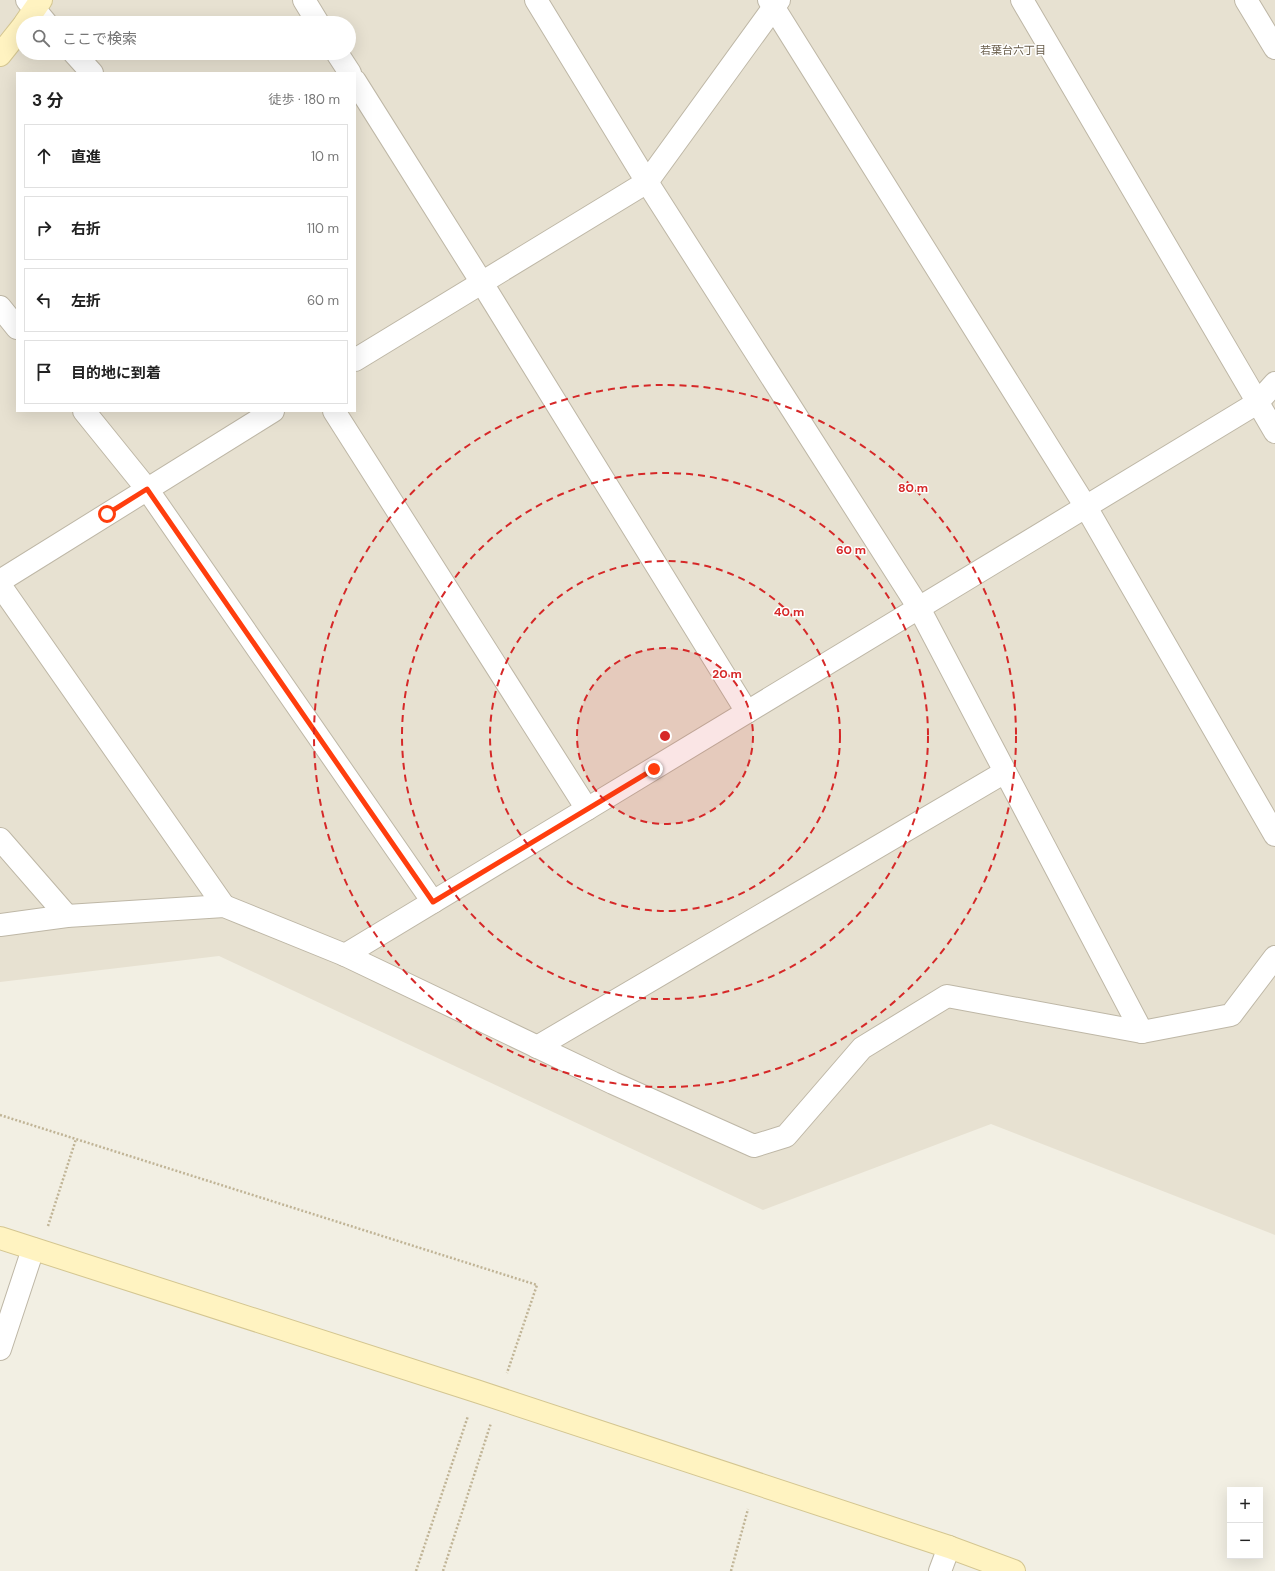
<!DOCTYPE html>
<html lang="ja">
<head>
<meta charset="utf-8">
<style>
	:root { --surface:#fff; --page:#f6f6f6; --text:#222; --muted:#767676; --line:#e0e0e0 }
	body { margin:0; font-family:"DM Sans","Noto Sans JP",sans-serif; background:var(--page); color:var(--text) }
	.controls { position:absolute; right:12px; bottom:12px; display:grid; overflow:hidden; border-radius:0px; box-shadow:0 4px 16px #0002 }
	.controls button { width:36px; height:36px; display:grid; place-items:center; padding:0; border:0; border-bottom:1px solid var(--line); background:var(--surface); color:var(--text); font:20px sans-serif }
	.stop { position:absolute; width:12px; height:12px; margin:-9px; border:3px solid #ff3e0e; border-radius:50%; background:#fff }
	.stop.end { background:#ff3e0e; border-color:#fff; box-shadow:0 1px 4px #0008 }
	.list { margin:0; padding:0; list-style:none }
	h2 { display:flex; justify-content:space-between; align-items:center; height:52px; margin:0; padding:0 16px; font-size:17px }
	h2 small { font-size:13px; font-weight:400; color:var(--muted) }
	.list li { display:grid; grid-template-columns:26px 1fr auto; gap:12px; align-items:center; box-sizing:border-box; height:64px; margin:0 8px 8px; padding:0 8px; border:1px solid var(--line); border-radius:0px }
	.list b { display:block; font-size:15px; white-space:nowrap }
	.list em { font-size:13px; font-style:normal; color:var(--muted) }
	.icon { flex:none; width:22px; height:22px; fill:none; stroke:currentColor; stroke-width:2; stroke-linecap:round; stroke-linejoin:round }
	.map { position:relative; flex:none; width:1275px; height:1571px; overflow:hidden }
	.search { position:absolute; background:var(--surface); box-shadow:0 4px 16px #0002; left:16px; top:16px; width:340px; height:44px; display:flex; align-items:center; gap:10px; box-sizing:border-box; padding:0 14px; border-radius:22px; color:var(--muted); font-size:15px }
	.panel { position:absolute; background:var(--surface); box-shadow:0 4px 16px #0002; left:16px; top:72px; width:340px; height:340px; border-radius:0px }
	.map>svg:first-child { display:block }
</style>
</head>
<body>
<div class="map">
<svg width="1275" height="1571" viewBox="0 0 1275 1571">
	<rect width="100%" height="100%" fill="#f2efe3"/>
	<path fill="#e7e1d1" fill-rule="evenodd" d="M0,0H1275V1235L991,1124L763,1210L219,956L0,982ZM23,23H349V53H23ZM17,73H355V411H17Z"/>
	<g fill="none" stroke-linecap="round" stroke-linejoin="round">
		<g stroke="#beb7a6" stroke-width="24">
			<g id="street">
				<polyline points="27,0 46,23"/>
				<polyline points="304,0 318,23"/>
				<polyline points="536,0 647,182 919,608 1142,1032"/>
				<polyline points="769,0 1086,507 1275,835"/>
				<polyline points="1022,0 1275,432"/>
				<polyline points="1246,0 1275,48"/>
				<polyline points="74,53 92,73"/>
				<polyline points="337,53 350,73"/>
				<polyline points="355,81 482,283 747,712"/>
				<polyline points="0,307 17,328"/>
				<polyline points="355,360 647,182 779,0"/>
				<polyline points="84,411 147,489 433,902"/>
				<polyline points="334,411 587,809"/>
				<polyline points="0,581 273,411"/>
				<polyline points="0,585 224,906"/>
				<polyline points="0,839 67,916"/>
				<polyline points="0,925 67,916 224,906 345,955 613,1083 754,1146 786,1136 862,1048 947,996 1142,1032 1231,1015 1275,957"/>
				<polyline points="345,955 587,809 1257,403 1275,383"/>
				<polyline points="537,1047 1005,772"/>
				<polyline points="0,1349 33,1249"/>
				<polyline points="940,1571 949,1547"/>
			</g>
		</g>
		<g stroke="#d4c691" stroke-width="24">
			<g id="secondary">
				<polyline points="25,23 41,0"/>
				<polyline points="0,55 23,26"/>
				<polyline points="0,1238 476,1391 949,1547 1014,1571"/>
			</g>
		</g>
		<g stroke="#c0b496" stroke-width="2.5" stroke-dasharray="2 2" stroke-linecap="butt">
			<polyline points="0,1115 537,1285 507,1373"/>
			<polyline points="48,1226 76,1139"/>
			<polyline points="416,1571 468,1416"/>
			<polyline points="443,1571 491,1423"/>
			<polyline points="731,1571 748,1509"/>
		</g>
		<use href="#street" stroke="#fff" stroke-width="22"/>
		<use href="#secondary" stroke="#fff3c1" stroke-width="22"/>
	</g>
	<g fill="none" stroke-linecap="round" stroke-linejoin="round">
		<polyline stroke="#ff3e0e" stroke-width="5" points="107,514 147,489 433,902 654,769"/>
	</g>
	<circle cx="665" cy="736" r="88" fill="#d62828" fill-opacity=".12"/>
	<g fill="none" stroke="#d62828" stroke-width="2" stroke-dasharray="7 5">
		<circle cx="665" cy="736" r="88"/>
		<circle cx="665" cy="736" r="175"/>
		<circle cx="665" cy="736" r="263"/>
		<circle cx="665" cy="736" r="351"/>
	</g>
	<g text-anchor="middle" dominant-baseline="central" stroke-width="3" stroke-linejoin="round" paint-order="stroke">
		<g font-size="11" fill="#685d4a" stroke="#fff">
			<text x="1013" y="50">若葉台六丁目</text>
		</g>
	</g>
	<circle cx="665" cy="736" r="6" fill="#d62828" stroke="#fff" stroke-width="2"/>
	<g font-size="12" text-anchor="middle" font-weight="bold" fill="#d62828" stroke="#fff" stroke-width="3" stroke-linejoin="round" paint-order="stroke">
		<text x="913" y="492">80 m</text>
		<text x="851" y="554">60 m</text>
		<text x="789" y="616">40 m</text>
		<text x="727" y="678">20 m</text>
	</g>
</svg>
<div class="controls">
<button>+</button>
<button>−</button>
</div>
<div class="stop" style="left:107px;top:514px"></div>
<div class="stop end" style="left:654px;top:769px"></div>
<div class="search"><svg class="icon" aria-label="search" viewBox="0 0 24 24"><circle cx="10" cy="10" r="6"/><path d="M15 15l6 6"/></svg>ここで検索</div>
<section class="panel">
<h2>3 分<small>徒歩 · 180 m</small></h2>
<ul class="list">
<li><svg class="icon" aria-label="ahead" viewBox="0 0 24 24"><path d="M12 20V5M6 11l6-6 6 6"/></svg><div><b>直進</b></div><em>10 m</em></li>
<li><svg class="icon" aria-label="right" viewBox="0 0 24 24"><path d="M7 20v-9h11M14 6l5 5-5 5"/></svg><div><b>右折</b></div><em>110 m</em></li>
<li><svg class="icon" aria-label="left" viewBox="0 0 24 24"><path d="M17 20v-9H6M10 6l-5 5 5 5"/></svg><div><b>左折</b></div><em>60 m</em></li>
<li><svg class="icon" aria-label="arrive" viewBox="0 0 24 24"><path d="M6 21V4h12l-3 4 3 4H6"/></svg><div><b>目的地に到着</b></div></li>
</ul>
</section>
</div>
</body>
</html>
